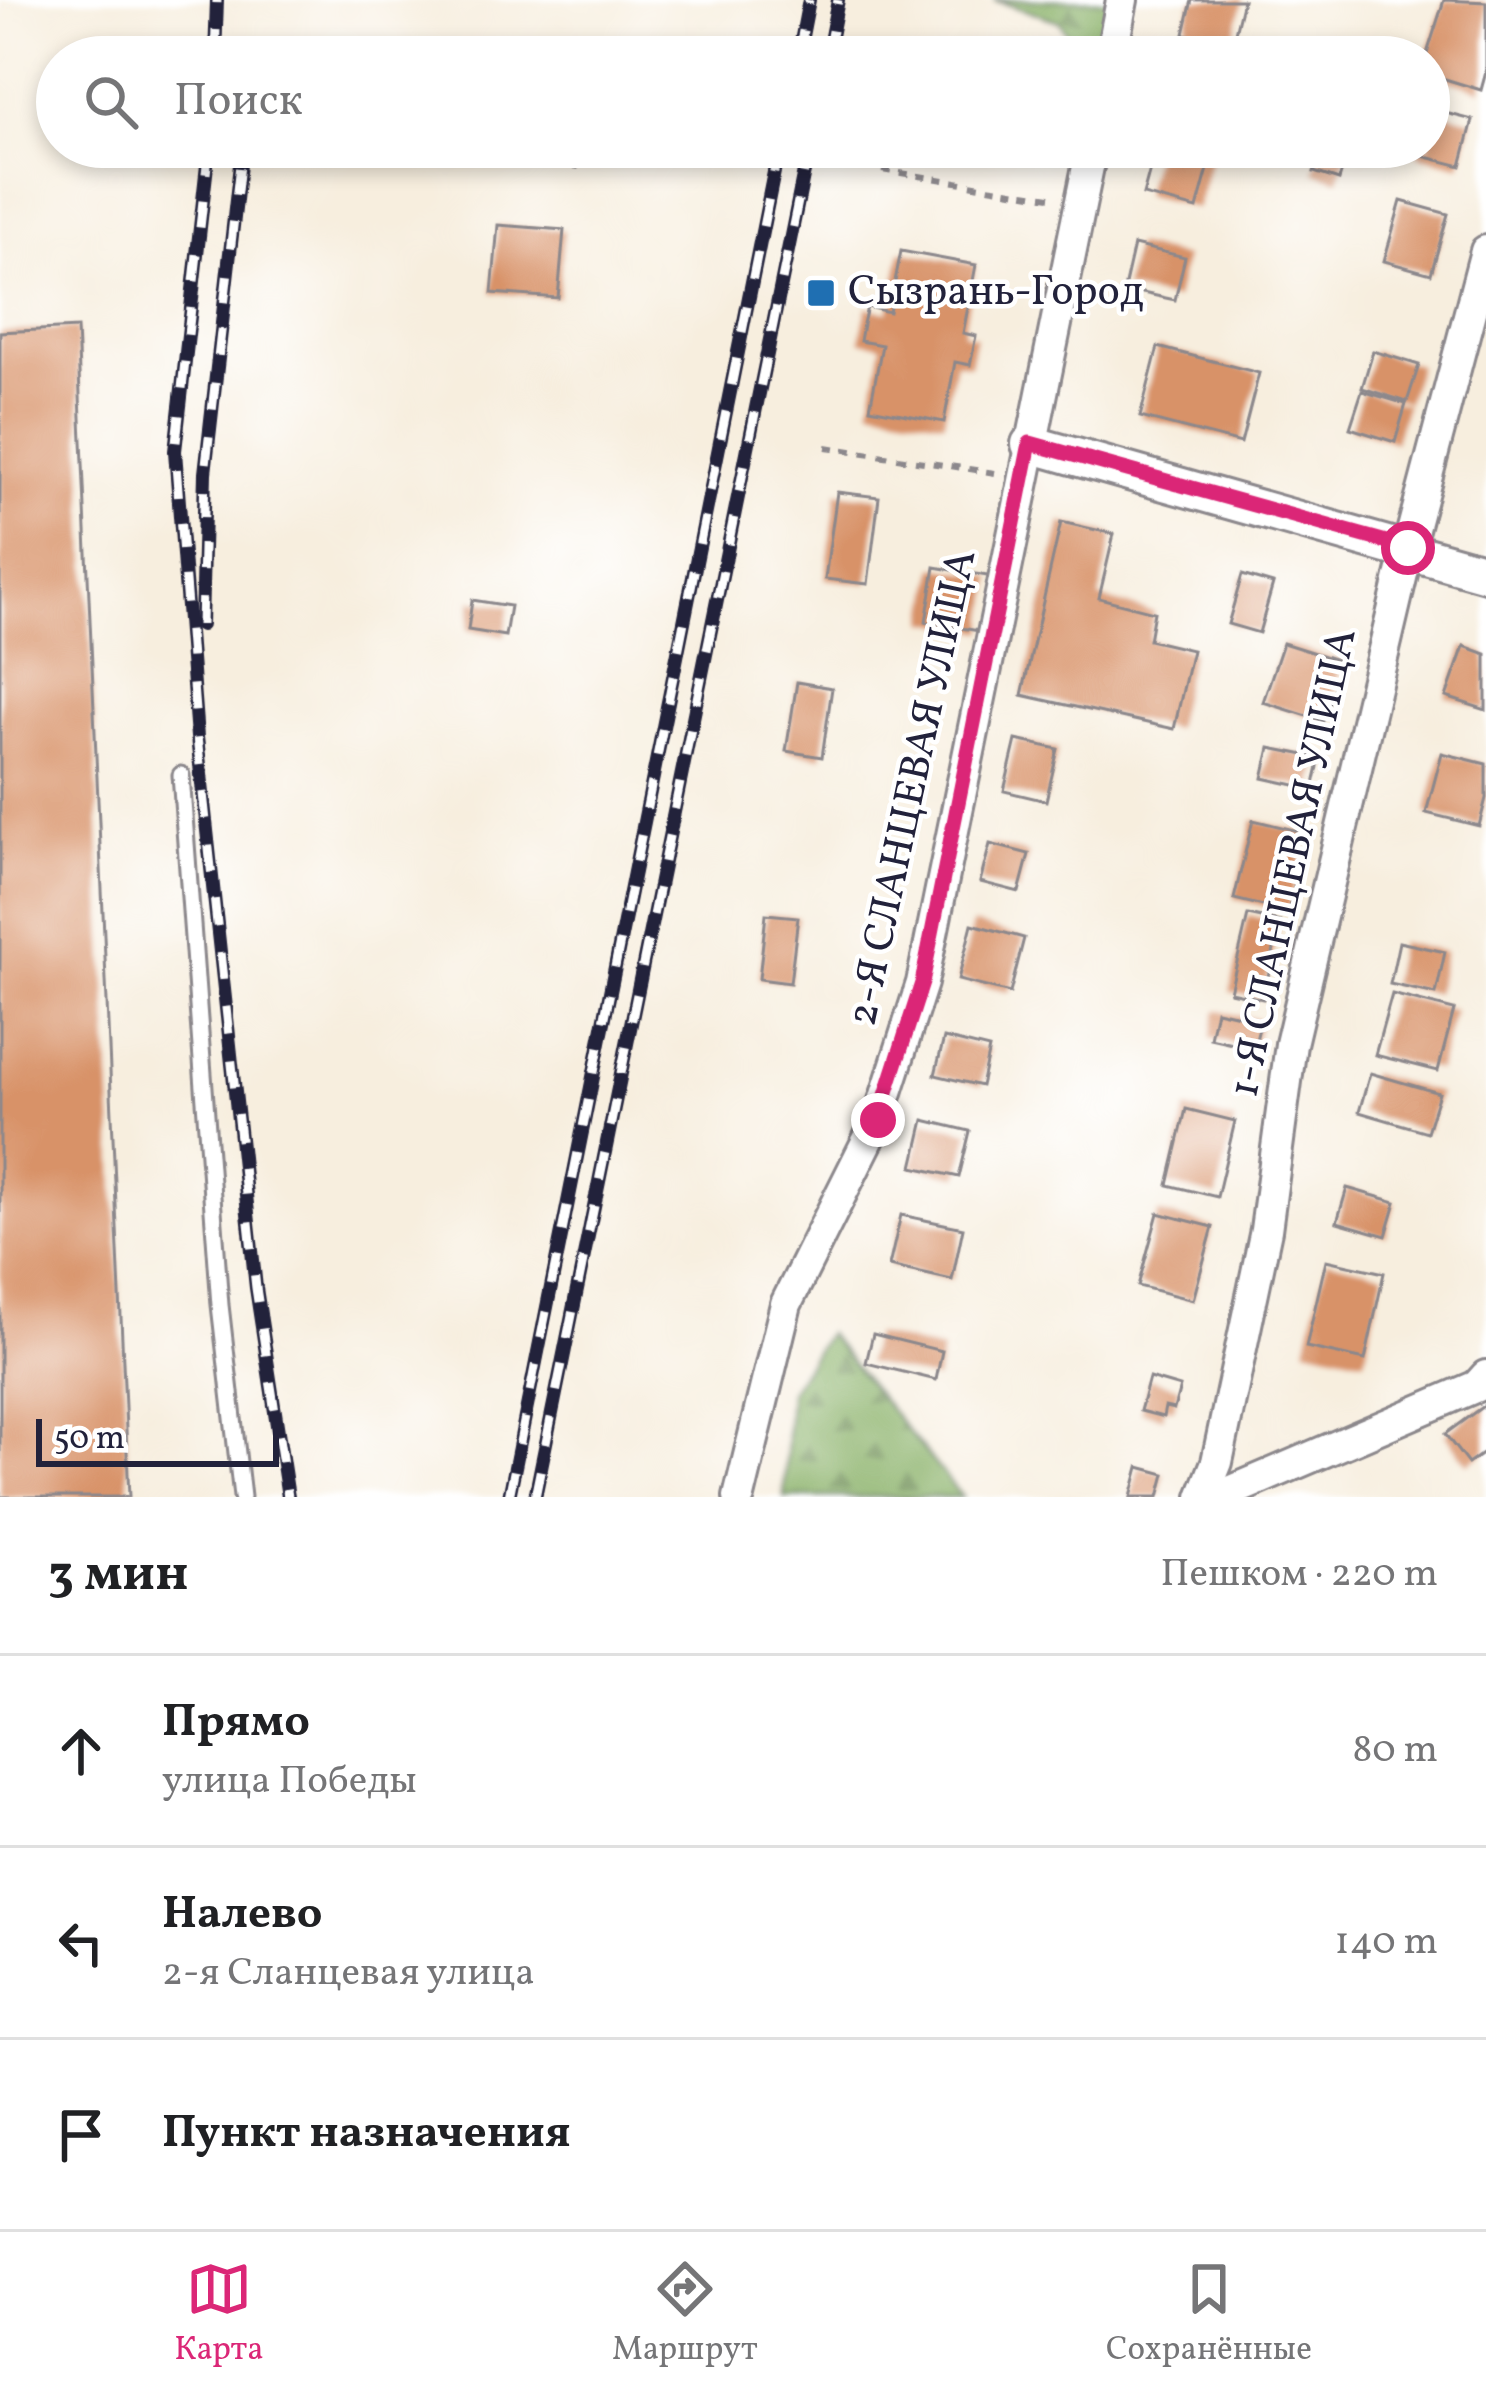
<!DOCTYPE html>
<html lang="ru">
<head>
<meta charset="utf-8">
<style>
	:root { --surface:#fff; --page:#f2f2f2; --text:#202124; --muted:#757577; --line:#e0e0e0; --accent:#db2777 }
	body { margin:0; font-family:Vollkorn,serif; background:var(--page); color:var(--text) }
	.scale { position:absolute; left:36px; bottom:30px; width:243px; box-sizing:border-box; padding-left:12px; border:6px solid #22223b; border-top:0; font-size:33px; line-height:42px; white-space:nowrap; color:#22223b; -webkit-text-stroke:9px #fff; paint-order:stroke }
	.stop { position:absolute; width:36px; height:36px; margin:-27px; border:9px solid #db2777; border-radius:50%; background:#fff }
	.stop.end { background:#db2777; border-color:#fff; box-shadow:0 3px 12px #0008 }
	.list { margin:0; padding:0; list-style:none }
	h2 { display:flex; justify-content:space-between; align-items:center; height:156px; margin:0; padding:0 48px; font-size:51px }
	h2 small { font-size:39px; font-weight:400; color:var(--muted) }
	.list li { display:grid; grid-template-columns:78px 1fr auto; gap:36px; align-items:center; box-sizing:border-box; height:192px; padding:0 48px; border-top:3px solid var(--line) }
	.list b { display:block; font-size:45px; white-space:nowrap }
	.list p { margin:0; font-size:39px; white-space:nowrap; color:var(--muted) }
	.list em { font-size:39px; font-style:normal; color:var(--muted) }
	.icon { flex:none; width:66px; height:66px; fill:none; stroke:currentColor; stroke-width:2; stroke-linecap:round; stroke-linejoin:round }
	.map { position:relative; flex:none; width:1486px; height:1497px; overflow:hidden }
	.search { position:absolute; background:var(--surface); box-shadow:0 6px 18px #0003; left:36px; right:36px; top:36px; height:132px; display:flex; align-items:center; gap:30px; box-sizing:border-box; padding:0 42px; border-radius:66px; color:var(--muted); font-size:45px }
	.sheet { height:732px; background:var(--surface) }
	nav { display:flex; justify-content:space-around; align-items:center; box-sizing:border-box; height:168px; border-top:3px solid var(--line); background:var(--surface); font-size:33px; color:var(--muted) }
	nav a { display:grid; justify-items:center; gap:6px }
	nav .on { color:var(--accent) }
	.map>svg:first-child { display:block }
</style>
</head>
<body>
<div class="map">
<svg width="1486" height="1497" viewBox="0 0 1486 1497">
	<defs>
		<pattern id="forest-firs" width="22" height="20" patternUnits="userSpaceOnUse" patternTransform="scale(3)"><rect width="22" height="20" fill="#89b168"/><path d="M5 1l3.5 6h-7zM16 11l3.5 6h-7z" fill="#709057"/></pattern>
	</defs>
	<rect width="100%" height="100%" fill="#fff"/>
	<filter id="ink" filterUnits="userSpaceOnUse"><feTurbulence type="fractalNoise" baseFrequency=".00833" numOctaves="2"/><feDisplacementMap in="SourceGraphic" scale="24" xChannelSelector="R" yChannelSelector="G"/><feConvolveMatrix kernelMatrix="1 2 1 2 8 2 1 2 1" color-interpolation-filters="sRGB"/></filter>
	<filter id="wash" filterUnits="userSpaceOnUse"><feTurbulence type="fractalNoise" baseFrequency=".004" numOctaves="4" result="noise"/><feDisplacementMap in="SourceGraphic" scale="48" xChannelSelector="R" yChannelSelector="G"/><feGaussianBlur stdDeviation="2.7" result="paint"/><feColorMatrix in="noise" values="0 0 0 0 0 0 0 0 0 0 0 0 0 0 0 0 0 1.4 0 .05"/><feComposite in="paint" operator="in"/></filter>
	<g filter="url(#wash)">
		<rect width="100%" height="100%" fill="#f7eede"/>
		<g fill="url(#forest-firs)" stroke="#566a52" stroke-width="3">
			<polygon points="994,0 1116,0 1136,57 1082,57 1059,21"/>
			<polygon points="827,1333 962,1497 784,1497 789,1392"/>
		</g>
		<g id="blocks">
			<g fill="#d89268">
				<polygon points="1192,0 1243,0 1232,45 1184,34"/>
				<polygon points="1444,0 1486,2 1486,72 1481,90 1429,74 1426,57"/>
				<polygon points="1430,109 1473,120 1461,166 1418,155 1420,147 1429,147"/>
				<polygon points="506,147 580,147 577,168 504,158"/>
				<polygon points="1156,147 1211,158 1197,209 1143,195"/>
				<polygon points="1321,147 1348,151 1339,180 1314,172"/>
				<polygon points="1401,201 1448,214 1431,274 1384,261"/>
				<polygon points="498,225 564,230 558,298 492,293"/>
				<polygon points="1134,245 1185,257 1175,300 1124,289"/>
				<polygon points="901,251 976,265 963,333 976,336 970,365 955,362 944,422 870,408 882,345 860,341 863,324 867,307 889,312"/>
				<polygon points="77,328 129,1497 0,1497 0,332"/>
				<polygon points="1158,347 1259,373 1241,443 1140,417"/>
				<polygon points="1373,351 1419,365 1407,402 1362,388"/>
				<polygon points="1362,391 1406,404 1395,442 1350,428"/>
				<polygon points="837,492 879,497 868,584 825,579"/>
				<polygon points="1061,522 1114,534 1099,598 1154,612 1149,640 1192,650 1174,729 1022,695"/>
				<polygon points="935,567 993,577 985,632 926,622"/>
				<polygon points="1242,575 1273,584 1259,633 1228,624"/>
				<polygon points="472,600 510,606 505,636 468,630"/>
				<polygon points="1283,643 1343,662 1323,721 1263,702"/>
				<polygon points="1464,646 1486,654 1486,710 1446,697"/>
				<polygon points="797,682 832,688 822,757 786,751"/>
				<polygon points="1016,740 1058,749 1046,801 1004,791"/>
				<polygon points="1270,748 1320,758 1313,789 1263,778"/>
				<polygon points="1442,753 1486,764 1486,798 1479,826 1426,813"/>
				<polygon points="1253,820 1307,833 1288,912 1234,899"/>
				<polygon points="990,844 1029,854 1019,892 980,882"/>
				<polygon points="766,914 798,917 790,983 759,979"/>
				<polygon points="1248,915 1280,922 1263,999 1230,992"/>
				<polygon points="972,924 1024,938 1010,993 958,980"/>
				<polygon points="1399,942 1445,952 1436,994 1390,984"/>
				<polygon points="1392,994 1454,1010 1438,1071 1375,1055"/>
				<polygon points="1216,1010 1261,1020 1254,1048 1210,1038"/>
				<polygon points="944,1038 989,1049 981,1086 935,1075"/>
				<polygon points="1370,1073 1439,1093 1427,1132 1359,1112"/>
				<polygon points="1186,1109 1235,1121 1217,1197 1168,1185"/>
				<polygon points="924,1120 970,1131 959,1177 913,1167"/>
				<polygon points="1347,1188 1396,1202 1386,1236 1337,1222"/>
				<polygon points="1158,1213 1213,1227 1193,1300 1138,1286"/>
				<polygon points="901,1215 963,1228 952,1280 889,1266"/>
				<polygon points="1326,1260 1384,1273 1365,1360 1306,1347"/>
				<polygon points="873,1334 942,1351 936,1380 866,1363"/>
				<polygon points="1149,1378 1180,1387 1174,1409 1165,1407 1163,1417 1140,1411"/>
				<polygon points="1486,1404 1486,1451 1468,1464 1445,1434"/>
				<polygon points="1139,1467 1165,1474 1159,1497 1131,1497"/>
			</g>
		</g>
	</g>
	<g filter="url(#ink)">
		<use href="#blocks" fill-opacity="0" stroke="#8c888c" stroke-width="3"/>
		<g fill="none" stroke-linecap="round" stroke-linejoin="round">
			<g stroke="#8c888c" stroke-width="21">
				<polyline id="service" points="181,775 220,1305 242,1497"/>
			</g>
			<g stroke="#8c888c" stroke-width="36">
				<g id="minor">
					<polyline points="1111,57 1122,0"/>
					<polyline points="739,1497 786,1304 878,1120 922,983 1092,147"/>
					<polyline points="1203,1497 1217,1462 1266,1230 1291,1044 1408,548 1486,251"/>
					<polyline points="1218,1497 1477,1386 1486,1376"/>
				</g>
			</g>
			<g stroke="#8c888c" stroke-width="42">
				<polyline id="tertiary" points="1030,444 1486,573"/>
			</g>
			<g stroke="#8c888c" stroke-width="6" stroke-dasharray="9 9" stroke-linecap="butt">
				<polyline points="882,170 1050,197"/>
				<polyline points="826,447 995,473"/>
			</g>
			<use href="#service" stroke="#fff" stroke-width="15"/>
			<use href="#minor" stroke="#fff" stroke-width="30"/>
			<use href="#tertiary" stroke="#fff" stroke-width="36"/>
			<g stroke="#22223b" stroke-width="14">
				<g id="rail">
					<polyline points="215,57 217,0"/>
					<polyline points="798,57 809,0"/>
					<polyline points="827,57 838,0"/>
					<polyline points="209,147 175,451 197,737 256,1288 288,1497"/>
					<polyline points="201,625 205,473 242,147"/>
					<polyline points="509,1497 779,147"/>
					<polyline points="535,1497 809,147"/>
				</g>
			</g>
			<use href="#rail" stroke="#fff" stroke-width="9" stroke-dasharray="27" stroke-linecap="butt"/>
		</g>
	</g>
	<g fill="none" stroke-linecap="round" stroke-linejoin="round" filter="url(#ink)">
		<polyline stroke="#db2777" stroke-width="15" points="878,1120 922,983 1030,443 1408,548"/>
	</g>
	<rect fill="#1f6fb2" stroke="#fff" stroke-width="4.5" x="806" y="278" width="30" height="30" rx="6"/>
	<g text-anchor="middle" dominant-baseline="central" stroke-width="9" stroke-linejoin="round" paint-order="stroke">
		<g font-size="42" fill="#22223b" stroke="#fff" text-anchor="start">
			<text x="848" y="293">Сызрань-Город</text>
		</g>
		<g font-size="42" fill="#22223b" stroke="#fff">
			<text transform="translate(914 788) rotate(-78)">2-Я СЛАНЦЕВАЯ УЛИЦА</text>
			<text transform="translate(1295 863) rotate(-78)">1-Я СЛАНЦЕВАЯ УЛИЦА</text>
		</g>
	</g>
</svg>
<div class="scale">50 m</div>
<div class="stop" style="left:1408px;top:548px"></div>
<div class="stop end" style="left:878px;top:1120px"></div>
<div class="search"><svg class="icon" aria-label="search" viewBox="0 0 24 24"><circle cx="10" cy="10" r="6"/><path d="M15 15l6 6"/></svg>Поиск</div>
</div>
<section class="sheet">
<h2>3 мин<small>Пешком · 220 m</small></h2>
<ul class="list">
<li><svg class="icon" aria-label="ahead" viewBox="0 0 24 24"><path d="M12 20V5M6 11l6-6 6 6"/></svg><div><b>Прямо</b><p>улица Победы</p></div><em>80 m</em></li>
<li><svg class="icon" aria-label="left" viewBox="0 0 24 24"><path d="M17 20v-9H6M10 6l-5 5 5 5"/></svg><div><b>Налево</b><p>2-я Сланцевая улица</p></div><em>140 m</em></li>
<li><svg class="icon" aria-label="arrive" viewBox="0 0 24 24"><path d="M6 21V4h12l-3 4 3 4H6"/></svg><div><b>Пункт назначения</b></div></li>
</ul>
</section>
<nav>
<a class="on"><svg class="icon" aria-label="map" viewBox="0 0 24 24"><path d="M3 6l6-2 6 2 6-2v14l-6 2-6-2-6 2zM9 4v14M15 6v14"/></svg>Карта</a>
<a><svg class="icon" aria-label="directions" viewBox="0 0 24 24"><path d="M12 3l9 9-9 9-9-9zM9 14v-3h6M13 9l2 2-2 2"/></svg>Маршрут</a>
<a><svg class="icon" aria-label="saved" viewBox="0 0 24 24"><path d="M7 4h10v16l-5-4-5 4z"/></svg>Сохранённые</a>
</nav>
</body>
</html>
